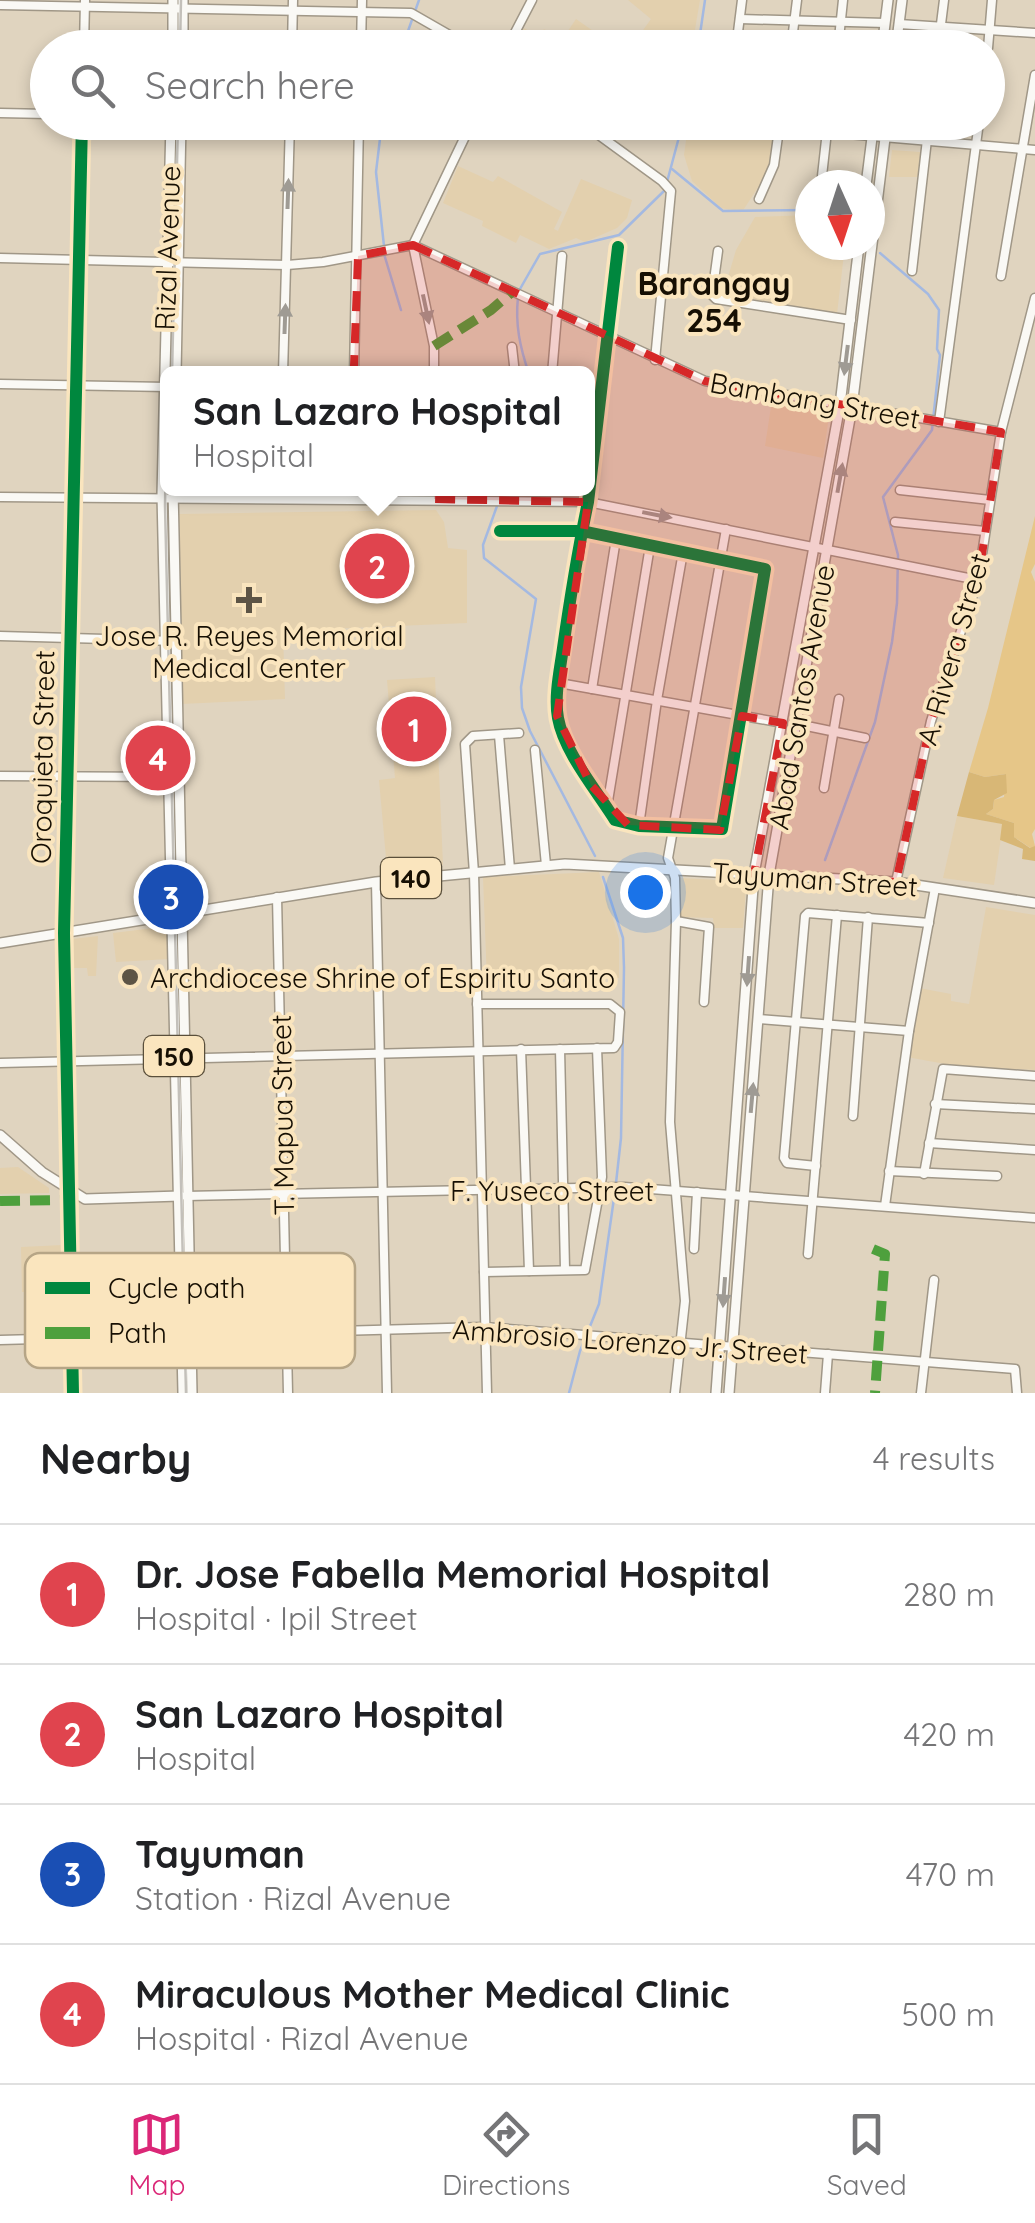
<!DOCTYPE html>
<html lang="en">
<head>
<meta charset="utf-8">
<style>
	:root { --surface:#fff; --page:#f2f2f2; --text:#202124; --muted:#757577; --line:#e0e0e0; --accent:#db2777 }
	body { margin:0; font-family:Quicksand,sans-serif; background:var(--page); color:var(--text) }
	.compass { position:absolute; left:795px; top:170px; width:90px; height:90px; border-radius:50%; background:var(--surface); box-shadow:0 5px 15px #0003; rotate:177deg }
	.you { position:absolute; left:645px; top:892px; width:35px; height:35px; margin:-25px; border:8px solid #fff; border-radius:50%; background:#1a73e8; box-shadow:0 0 0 15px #1a73e833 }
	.badge { display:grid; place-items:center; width:65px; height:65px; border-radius:50%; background:var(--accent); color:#fff; font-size:32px; font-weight:700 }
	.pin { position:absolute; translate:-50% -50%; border:5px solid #fff; box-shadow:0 2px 10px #0006 }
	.popup { position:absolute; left:160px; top:366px; width:435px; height:130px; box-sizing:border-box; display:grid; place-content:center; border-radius:15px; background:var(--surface); filter:drop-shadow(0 2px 8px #0005); font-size:32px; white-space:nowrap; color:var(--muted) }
	.popup b { font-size:38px; color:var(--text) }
	.popup::after { content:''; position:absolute; left:50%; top:100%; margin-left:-20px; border:20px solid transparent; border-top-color:var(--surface) }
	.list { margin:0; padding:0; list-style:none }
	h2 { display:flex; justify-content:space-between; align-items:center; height:130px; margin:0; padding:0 40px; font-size:42px }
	h2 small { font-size:32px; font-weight:400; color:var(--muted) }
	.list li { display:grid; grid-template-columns:65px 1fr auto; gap:30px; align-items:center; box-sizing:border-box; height:140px; padding:0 40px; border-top:2px solid var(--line) }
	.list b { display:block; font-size:38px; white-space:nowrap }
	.list p { margin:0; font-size:32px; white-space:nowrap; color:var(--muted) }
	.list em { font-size:32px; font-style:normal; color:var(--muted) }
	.icon { flex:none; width:55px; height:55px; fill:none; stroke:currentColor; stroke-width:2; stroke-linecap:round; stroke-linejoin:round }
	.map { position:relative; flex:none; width:1035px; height:1393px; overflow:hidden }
	.search { position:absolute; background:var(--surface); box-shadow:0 5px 15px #0003; left:30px; right:30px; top:30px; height:110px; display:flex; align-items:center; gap:25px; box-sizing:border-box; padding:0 35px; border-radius:55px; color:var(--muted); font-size:38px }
	.sheet { height:690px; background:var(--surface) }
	nav { display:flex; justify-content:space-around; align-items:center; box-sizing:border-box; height:140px; border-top:2px solid var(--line); background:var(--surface); font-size:28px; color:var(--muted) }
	nav a { display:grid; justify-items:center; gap:5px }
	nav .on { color:var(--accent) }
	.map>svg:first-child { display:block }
</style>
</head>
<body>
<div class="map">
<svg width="1035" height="1393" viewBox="0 0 1035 1393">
	<rect width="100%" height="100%" fill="#e0d4bf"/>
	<g fill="#e3d0ae">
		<polygon points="628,0 700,0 692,47 631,47 651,19"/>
		<polygon points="576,19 616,47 514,47 524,28 539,37 544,29 562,40"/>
		<polygon points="688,126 773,134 768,172 742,212 721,208 692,181 684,155"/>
		<polygon points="892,150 920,152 923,155 921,177 889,177"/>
		<polygon points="458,166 493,182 498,176 562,212 554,229 558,231 581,179 632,200 627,218 617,228 585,242 576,238 549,249 520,235 516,243 482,226 483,221 443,203"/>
		<polygon points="810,215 810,245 845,245 837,314 723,294 736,250 755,217"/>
		<polygon points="772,400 830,409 823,458 765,446"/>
		<polygon points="308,489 433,489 433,492 308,496"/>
		<polygon points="436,510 444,522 448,548 467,550 467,623 283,631 285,699 181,704 178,514"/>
		<polygon points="435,677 443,865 387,869 379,780 395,778 387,680"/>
		<polygon points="957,816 1003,824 994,885 943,878"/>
		<polygon points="599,872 619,939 619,978 487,981 483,877"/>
		<polygon points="679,878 740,881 746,889 743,928 714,928 713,918 678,917"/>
		<polygon points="986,907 1035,915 1035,1070 956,1066 907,1057 919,988 951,994 951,1001 969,1004"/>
		<polygon points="162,927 167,933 169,959 116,962 113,933"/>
		<polygon points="98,936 96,976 88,976 87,968 73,968 72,939"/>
		<polygon points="18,1167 49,1188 49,1193 0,1194 0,1168"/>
		<polygon points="63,1245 64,1291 22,1292 21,1247"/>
	</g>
	<polygon fill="#e6c688" points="1035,516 1035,564 1031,572 1035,582 1035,829 1032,834 1035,846 1032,849 1014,837 1014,823 986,814 993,809 994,800 1004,797 1006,774 985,777 969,772 988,708"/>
	<polygon fill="#d8b776" points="969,772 985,777 1006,774 1007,793 994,800 993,809 986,814 1014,823 1014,837 1030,848 1035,846 1035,861 1022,859 1023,849 1000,840 1002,824 957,816"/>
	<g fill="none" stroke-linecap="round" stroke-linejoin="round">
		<g stroke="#a4b9e1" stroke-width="2.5">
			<polyline points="402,48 419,0"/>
			<polyline points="698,48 705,0"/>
			<polyline points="382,122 376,172 384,246"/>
			<polyline points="672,169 723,211 810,210"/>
			<polyline points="667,182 683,122"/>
			<polyline points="384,254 401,310"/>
			<polyline points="520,289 540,254 619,235 665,190"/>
			<path d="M518,297C515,325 520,347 529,374"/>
			<polyline points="501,499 509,488"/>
			<polyline points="497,506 483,545 484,558 536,599 521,687 522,708 530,731 595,856"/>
			<polyline points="825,860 875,722 892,642 897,603 898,555 883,497 932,430 940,355 937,349 939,310 928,294 880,253"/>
			<polyline points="603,877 623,938 624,968 621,1138 616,1183"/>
			<polyline points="569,1393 580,1351 599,1304 615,1191"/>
		</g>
		<g stroke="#a09787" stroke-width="11">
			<g id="minor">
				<polyline points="0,5 411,13 472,48"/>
				<polyline points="740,19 885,23"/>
				<polyline points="899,24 1035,33"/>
				<polyline points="84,48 85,0"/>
				<polyline points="292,48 293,0"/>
				<polyline points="361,48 362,0"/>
				<polyline points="507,48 532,0"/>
				<polyline points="736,48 742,0"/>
				<polyline points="791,48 797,0"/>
				<polyline points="838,48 843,0"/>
				<polyline points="938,48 944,0"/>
				<polyline points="988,48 992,0"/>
				<polyline points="0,113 48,114"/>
				<polyline points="581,122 662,181 671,191 655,360"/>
				<polyline points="707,122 1035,150"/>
				<polyline points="821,185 828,122"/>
				<polyline points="759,199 774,165 780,122"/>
				<polyline points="413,245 472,122"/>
				<polyline points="413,245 434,346 434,374"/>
				<polyline points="718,251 712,295 716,299 851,320"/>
				<polyline points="0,258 287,265 323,262 413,245 705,381 1001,432"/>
				<polyline points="912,271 929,122"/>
				<polyline points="1001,276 1035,75"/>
				<polyline points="512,347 515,374"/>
				<polyline points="283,374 290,122"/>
				<polyline points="354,374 359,122"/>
				<polyline points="552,374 562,256"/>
				<polyline points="0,384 167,387"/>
				<polyline points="939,422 979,122"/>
				<polyline points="900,490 990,500"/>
				<polyline points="0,497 588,502 978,580"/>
				<polyline points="895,522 985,531"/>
				<path d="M500,531H582L765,569L722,829L639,826L615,820C597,791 564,752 558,718C554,696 560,670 563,648C570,599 578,550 588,502L618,247"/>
				<polyline points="0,636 176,641"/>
				<polyline points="559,683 783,723"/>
				<polyline points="592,689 616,539"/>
				<polyline points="797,724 865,738"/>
				<polyline points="499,735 510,869"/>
				<polyline points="535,750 546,865"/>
				<polyline points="0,776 170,777"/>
				<polyline points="824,788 839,699"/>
				<polyline points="607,807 650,546"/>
				<polyline points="639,826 657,700 683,552"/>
				<polyline points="376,882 387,1393"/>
				<polyline points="896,882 931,721 978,580 1001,432 1035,298"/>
				<polyline points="277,897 288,1393"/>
				<polyline points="676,921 709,927 704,1002"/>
				<polyline points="759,1019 909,1031"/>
				<polyline points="521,1049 529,1271"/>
				<polyline points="560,1049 565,1269"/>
				<polyline points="0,1063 614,1048 618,1042 620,1012 610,1004 477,1004"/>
				<polyline points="935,1104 1035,1109"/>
				<polyline points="853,1116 868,917"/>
				<polyline points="929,1143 1035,1150"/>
				<polyline points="816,1166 787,1163 784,1158 805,916 808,913 929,923"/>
				<polyline points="889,1171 997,1176"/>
				<polyline points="924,1174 943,1069 1035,1076"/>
				<polyline points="186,1196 624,1187 1035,1218"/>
				<polyline points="885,1206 909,1031 935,888"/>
				<polyline points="694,1249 697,1192"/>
				<polyline points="808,1254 837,915"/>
				<polyline points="484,1272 585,1270 602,1177 597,1048"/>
				<polyline points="0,1340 484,1327 1015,1369 1017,1393"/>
				<polyline points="73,1393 64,933 82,122"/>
				<polyline points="487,1393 474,873 465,744 473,736 519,733"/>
				<polyline points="675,1393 685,1301 670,1122 676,921 675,878 668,858 726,529"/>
				<polyline points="825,1393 828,1354"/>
				<polyline points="921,1393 934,1280"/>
			</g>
		</g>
		<g stroke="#a09787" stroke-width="12">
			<g id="major">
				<polyline points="173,48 173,0"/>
				<polyline points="183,48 183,0"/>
				<polyline points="882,48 888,0"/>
				<polyline points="896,48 902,0"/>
				<polyline points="171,122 162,495 183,1393"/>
				<polyline points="866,185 874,122"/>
				<polyline points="176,374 181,122"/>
				<polyline points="173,488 192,1393"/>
				<polyline points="0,943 376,882 565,864 896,882 1035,903"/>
				<polyline points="0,1135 42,1172 85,1199 180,1196"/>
				<polyline points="716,1393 754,874 840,405 859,245"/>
				<polyline points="729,1393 769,875 852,407 887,122"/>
			</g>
		</g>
		<use href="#minor" stroke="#faf9f5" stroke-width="8"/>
		<use href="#major" stroke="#faf9f5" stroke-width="9"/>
		<g stroke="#c3c0ba" stroke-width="2.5">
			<polyline points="180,48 181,0"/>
			<polyline points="172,374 178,122"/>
			<polyline points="167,377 165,506 186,1393"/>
		</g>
		<g stroke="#4ea03d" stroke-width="10" stroke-dasharray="20 10" stroke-linecap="butt">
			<polyline points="434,346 491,310 512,292"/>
			<polyline points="0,1201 68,1200"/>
			<polyline points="873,1249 885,1254 875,1393"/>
		</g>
		<g stroke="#fae5be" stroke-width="19">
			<g id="cycleway">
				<path d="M500,531H582L765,569L722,829L639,826L615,820C597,791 564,752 558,718C554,696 560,670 563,648C570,599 578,550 588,502L618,247"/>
				<polyline points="73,1393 64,933 82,122"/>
			</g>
		</g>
		<use href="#cycleway" stroke="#00873e" stroke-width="12"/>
	</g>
	<defs><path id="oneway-solid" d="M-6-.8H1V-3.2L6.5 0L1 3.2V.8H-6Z" transform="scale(2.5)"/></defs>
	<g fill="#9f9b94">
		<use href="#oneway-solid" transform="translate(288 194) rotate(-88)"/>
		<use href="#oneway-solid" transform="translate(426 309) rotate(78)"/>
		<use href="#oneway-solid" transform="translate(285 319) rotate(-88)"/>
		<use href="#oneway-solid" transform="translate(846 360) rotate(97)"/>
		<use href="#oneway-solid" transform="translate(840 478) rotate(-80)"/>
		<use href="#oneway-solid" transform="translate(657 515) rotate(11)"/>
		<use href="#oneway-solid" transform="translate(748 971) rotate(94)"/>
		<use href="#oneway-solid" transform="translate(752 1098) rotate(-85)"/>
		<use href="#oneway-solid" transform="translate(724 1292) rotate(94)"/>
	</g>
	<path fill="#d62828" fill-opacity="0.2" stroke="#d62828" stroke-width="8" stroke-dasharray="20 12" stroke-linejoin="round" d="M413,245L705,381L1001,432L978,580L931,721L896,882L754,874L783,723L742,716L720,830L628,825L591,785L557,716L588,502L434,499V395L353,393L358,256Z"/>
	<g fill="#5d5445" stroke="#fae5be" stroke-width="4">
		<path d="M244 585h10v10h10v10h-10v10h-10v-10h-10v-10h10z"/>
		<circle cx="130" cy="977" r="10"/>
	</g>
	<g text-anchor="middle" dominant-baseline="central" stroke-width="8" stroke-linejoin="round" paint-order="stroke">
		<g fill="#fae5be" stroke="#5a4f3b" stroke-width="2.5">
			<rect x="381" y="858" width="60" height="40" rx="8"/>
			<rect x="144" y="1036" width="60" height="40" rx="8"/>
		</g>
		<g font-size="25" font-weight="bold" fill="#160f03">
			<text x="411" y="878">140</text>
			<text x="174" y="1056">150</text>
		</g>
		<g font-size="28" fill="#160f03" stroke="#fae5be">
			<text transform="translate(167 248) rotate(-88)">Rizal Avenue</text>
			<text transform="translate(815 400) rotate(10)">Bambang Street</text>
			<text transform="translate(953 649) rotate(-74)">A. Rivera Street</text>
			<text transform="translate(801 697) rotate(-80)">Abad Santos Avenue</text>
			<text transform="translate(42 757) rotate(-89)">Oroquieta Street</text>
			<text transform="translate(815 879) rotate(4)">Tayuman Street</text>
			<text transform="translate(282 1115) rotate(-91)">T. Mapua Street</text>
			<text x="552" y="1190">F. Yuseco Street</text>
			<text transform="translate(630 1341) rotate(4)">Ambrosio Lorenzo Jr. Street</text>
		</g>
		<g font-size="28" fill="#160f03" stroke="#fae5be">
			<text x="249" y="635">Jose R. Reyes Memorial<tspan x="249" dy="32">Medical Center</tspan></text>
			<text x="150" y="977" text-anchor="start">Archdiocese Shrine of Espiritu Santo</text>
		</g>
		<g font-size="32" font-weight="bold" fill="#160f03" stroke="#fae5be">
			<text x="714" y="283">Barangay<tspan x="714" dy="37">254</tspan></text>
		</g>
	</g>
	<rect x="25" y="1253" width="330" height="115" rx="15" fill="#fae5be" stroke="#b6a586" stroke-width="2.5"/>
	<rect x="45" y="1282" width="45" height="12" fill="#00873e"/>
	<rect x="45" y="1327" width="45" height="12" fill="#4ea03d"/>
	<g font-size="28" fill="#160f03">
		<text x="108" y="1298">Cycle path</text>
		<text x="108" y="1343">Path</text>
	</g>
</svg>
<svg class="compass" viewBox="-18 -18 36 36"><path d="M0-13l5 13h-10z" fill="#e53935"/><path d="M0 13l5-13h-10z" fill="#757577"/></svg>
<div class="you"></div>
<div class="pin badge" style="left:414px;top:729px;background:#e0444e">1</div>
<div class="pin badge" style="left:377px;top:566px;background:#e0444e">2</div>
<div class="popup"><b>San Lazaro Hospital</b>Hospital</div>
<div class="pin badge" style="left:171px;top:897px;background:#1a4fb4">3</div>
<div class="pin badge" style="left:158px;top:758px;background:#e0444e">4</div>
<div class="search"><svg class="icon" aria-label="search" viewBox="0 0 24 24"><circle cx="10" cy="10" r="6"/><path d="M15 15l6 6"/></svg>Search here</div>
</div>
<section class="sheet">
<h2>Nearby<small>4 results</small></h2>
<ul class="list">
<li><span class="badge" style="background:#e0444e">1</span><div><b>Dr. Jose Fabella Memorial Hospital</b><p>Hospital · Ipil Street</p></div><em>280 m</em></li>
<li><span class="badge" style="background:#e0444e">2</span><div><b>San Lazaro Hospital</b><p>Hospital</p></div><em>420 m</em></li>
<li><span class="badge" style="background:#1a4fb4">3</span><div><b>Tayuman</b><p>Station · Rizal Avenue</p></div><em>470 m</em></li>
<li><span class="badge" style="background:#e0444e">4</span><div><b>Miraculous Mother Medical Clinic</b><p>Hospital · Rizal Avenue</p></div><em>500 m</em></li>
</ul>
</section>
<nav>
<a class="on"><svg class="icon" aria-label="map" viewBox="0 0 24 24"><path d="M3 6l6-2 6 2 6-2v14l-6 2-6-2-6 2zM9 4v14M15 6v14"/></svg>Map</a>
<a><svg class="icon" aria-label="directions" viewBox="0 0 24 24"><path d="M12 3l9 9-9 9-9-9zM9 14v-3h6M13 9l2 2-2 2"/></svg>Directions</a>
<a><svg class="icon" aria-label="saved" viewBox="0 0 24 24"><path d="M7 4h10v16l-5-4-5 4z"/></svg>Saved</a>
</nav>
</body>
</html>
